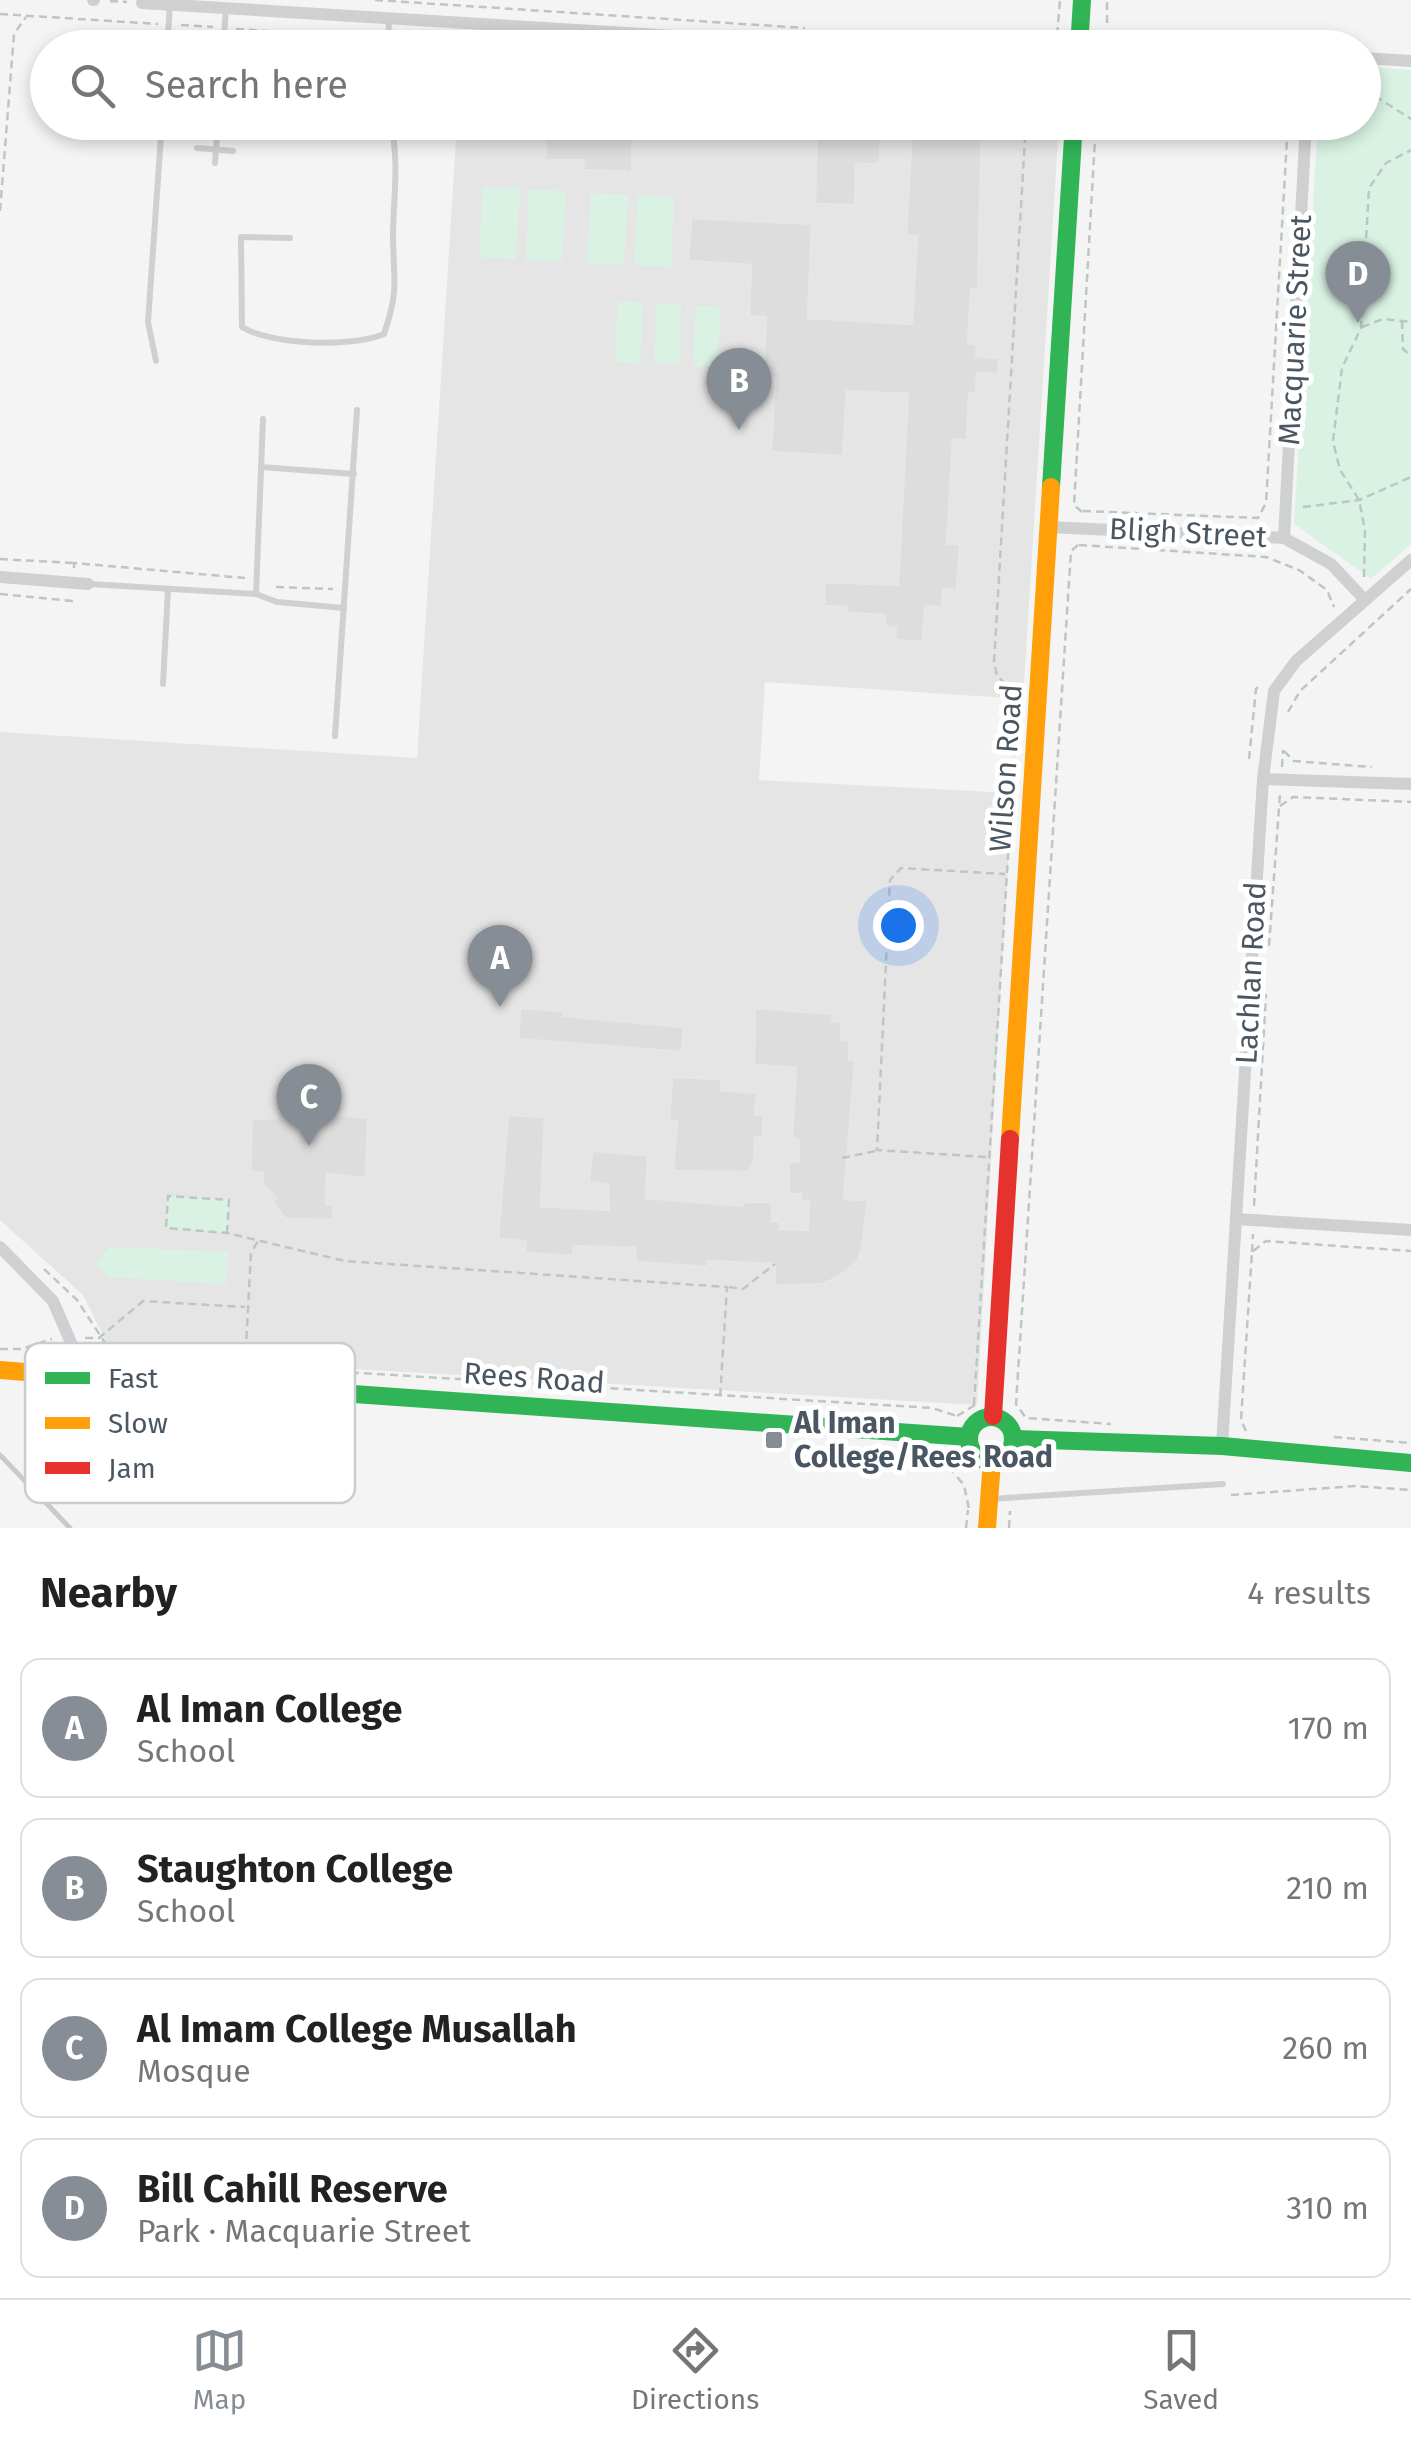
<!DOCTYPE html>
<html lang="en">
<head>
<meta charset="utf-8">
<style>
	:root { --surface:#fff; --page:#f6f6f6; --text:#222; --muted:#767676; --line:#e0e0e0; --accent:#868d94 }
	body { margin:0; font-family:"Fira Sans",sans-serif; background:var(--page); color:var(--text) }
	.you { position:absolute; left:898px; top:925px; width:35px; height:35px; margin:-25px; border:8px solid #fff; border-radius:50%; background:#1a73e8; box-shadow:0 0 0 15px #1a73e833 }
	.badge { display:grid; place-items:center; width:65px; height:65px; border-radius:50%; background:var(--accent); color:#fff; font-size:32px; font-weight:700 }
	.pin { position:absolute; translate:-50% -82px; filter:drop-shadow(0 2px 5px #0008) }
	.pin::after { content:''; position:absolute; top:52px; width:35px; height:30px; background:inherit; clip-path:polygon(0 0,100% 0,50% 100%) }
	.list { margin:0; padding:0; list-style:none }
	h2 { display:flex; justify-content:space-between; align-items:center; height:130px; margin:0; padding:0 40px; font-size:42px }
	h2 small { font-size:32px; font-weight:400; color:var(--muted) }
	.list li { display:grid; grid-template-columns:65px 1fr auto; gap:30px; align-items:center; box-sizing:border-box; height:140px; margin:0 20px 20px; padding:0 20px; border:2px solid var(--line); border-radius:20px }
	.list b { display:block; font-size:38px; white-space:nowrap }
	.list p { margin:0; font-size:32px; white-space:nowrap; color:var(--muted) }
	.list em { font-size:32px; font-style:normal; color:var(--muted) }
	.icon { flex:none; width:55px; height:55px; fill:none; stroke:currentColor; stroke-width:2; stroke-linecap:round; stroke-linejoin:round }
	.map { position:relative; flex:none; width:1411px; height:1528px; overflow:hidden }
	.search { position:absolute; background:var(--surface); box-shadow:0 5px 15px #0003; left:30px; right:30px; top:30px; height:110px; display:flex; align-items:center; gap:25px; box-sizing:border-box; padding:0 35px; border-radius:55px; color:var(--muted); font-size:38px }
	.sheet { height:770px; background:var(--surface) }
	nav { display:flex; justify-content:space-around; align-items:center; box-sizing:border-box; height:140px; border-top:2px solid var(--line); background:var(--surface); font-size:28px; color:var(--muted) }
	nav a { display:grid; justify-items:center; gap:5px }
	nav .on { color:var(--accent) }
	.map>svg:first-child { display:block }
</style>
</head>
<body>
<div class="map">
<svg width="1411" height="1528" viewBox="0 0 1411 1528">
	<rect width="100%" height="100%" fill="#f4f4f4"/>
	<polygon fill="#e6e5e6" points="457,123 1059,123 1023,699 765,682 759,780 1012,793 977,1405 113,1355 83,1295 0,1220 0,732 417,758"/>
	<g fill="#d9f2e3">
		<polygon points="1364,67 1411,70 1411,544 1371,579 1294,524 1318,123 1364,122"/>
		<polygon points="483,187 520,189 516,259 479,257"/>
		<polygon points="529,190 566,191 562,261 526,260"/>
		<polygon points="591,193 628,195 624,265 587,263"/>
		<polygon points="638,195 674,197 671,267 634,265"/>
		<polygon points="618,301 643,302 640,363 615,362"/>
		<polygon points="657,303 681,304 679,364 654,363"/>
		<polygon points="696,306 720,307 718,367 693,366"/>
		<polygon points="168,1196 229,1200 227,1233 166,1228"/>
		<polygon points="109,1247 229,1252 226,1284 109,1277 96,1263"/>
	</g>
	<g fill="#ddddde" stroke="#e5e6e7" stroke-width="2.5">
		<polygon points="546,122 633,122 632,172 582,170 584,160 545,160"/>
		<polygon points="817,122 881,122 880,164 856,164 855,205 815,204"/>
		<polygon points="925,122 982,122 978,290 971,289 968,343 977,344 976,356 999,358 998,374 977,373 976,393 969,393 967,440 953,439 947,544 960,544 957,590 943,589 942,607 925,606 923,642 895,640 896,628 885,627 885,615 847,613 847,607 824,606 825,582 898,585 908,394 847,391 843,456 771,452 775,378 763,377 766,317 749,316 751,265 688,261 691,218 812,224 808,318 912,324 917,236 906,235 912,129 925,130"/>
		<polygon points="520,1008 564,1011 563,1016 684,1027 682,1052 518,1039"/>
		<polygon points="755,1008 832,1014 833,1022 841,1021 841,1040 850,1039 849,1060 855,1060 844,1199 868,1200 862,1247 858,1260 841,1275 823,1284 774,1286 775,1264 708,1261 708,1267 636,1262 635,1248 573,1246 573,1256 525,1253 526,1241 498,1239 508,1115 545,1117 541,1206 609,1210 608,1185 589,1182 592,1151 648,1155 646,1198 743,1206 743,1202 772,1202 772,1221 780,1221 780,1229 808,1230 809,1201 801,1202 801,1194 789,1194 789,1162 799,1161 799,1140 792,1138 796,1068 754,1065"/>
		<polygon points="672,1077 722,1079 721,1090 757,1093 755,1115 763,1115 763,1137 755,1138 754,1164 746,1172 673,1171 677,1121 669,1120"/>
		<polygon points="299,1110 368,1118 366,1178 327,1174 326,1204 334,1204 333,1220 286,1219 272,1202 276,1198 263,1184 263,1173 250,1172 252,1119 277,1118 278,1111"/>
	</g>
	<g fill="none" stroke-linecap="round" stroke-linejoin="round">
		<g stroke="#bcc7c4" stroke-width="2.5" stroke-dasharray="8 5" stroke-linecap="butt">
			<polyline points="375,0 805,28"/>
			<polyline points="110,1 127,2"/>
			<polyline points="0,14 158,24"/>
			<polyline points="1107,23 1107,0"/>
			<polyline points="181,25 213,27"/>
			<polyline points="236,29 378,38"/>
			<polyline points="868,32 1056,42"/>
			<polyline points="1213,35 1348,48"/>
			<polyline points="401,39 506,48"/>
			<polyline points="1056,48 1060,0"/>
			<polyline points="1364,89 1411,119"/>
			<polyline points="0,211 14,34 26,17"/>
			<polyline points="1402,321 1403,349 1411,356"/>
			<polyline points="1362,327 1383,319 1411,322"/>
			<polyline points="1303,507 1359,500 1411,477"/>
			<polyline points="1083,511 1258,518 1266,503 1288,122"/>
			<polyline points="1082,512 1074,505 1096,122"/>
			<polyline points="1078,545 1071,551 1016,1404 1026,1418 1111,1424"/>
			<polyline points="1079,545 1266,557 1299,570 1327,590 1334,607"/>
			<polyline points="0,559 73,563"/>
			<polyline points="74,568 74,563 245,578"/>
			<polyline points="1364,577 1365,530 1359,500 1340,470 1333,441 1342,368 1361,328 1369,188 1386,163 1411,150"/>
			<polyline points="276,587 333,589"/>
			<polyline points="0,594 72,601 72,596"/>
			<polyline points="1288,712 1300,691 1411,589"/>
			<polyline points="1284,751 1294,761 1372,767"/>
			<polyline points="1249,759 1256,689 1261,684"/>
			<polyline points="1282,767 1283,750"/>
			<polyline points="1280,806 1293,797 1411,802"/>
			<polyline points="1269,946 1280,794"/>
			<polyline points="986,1157 877,1150 890,880 901,868 1005,874"/>
			<polyline points="842,1158 876,1151"/>
			<polyline points="1254,1206 1266,994"/>
			<polyline points="227,1233 229,1200 168,1196 166,1228 227,1233 345,1261 727,1287 720,1398"/>
			<polyline points="1252,1252 1253,1234"/>
			<polyline points="44,1269 77,1300 115,1358 932,1408 957,1416"/>
			<polyline points="729,1287 743,1289 775,1264"/>
			<polyline points="85,1338 99,1338 143,1301 245,1307"/>
			<polyline points="0,1349 21,1349 52,1339"/>
			<polyline points="245,1365 251,1253 258,1241"/>
			<polyline points="974,1405 1018,695 997,676 994,662 1026,122"/>
			<polyline points="957,1416 975,1405"/>
			<polyline points="1246,1431 1241,1420 1252,1252 1266,1241 1411,1251"/>
			<polyline points="1334,1437 1411,1443"/>
			<polyline points="950,1453 952,1471 964,1485 969,1509"/>
			<polyline points="1231,1495 1355,1486 1411,1490"/>
			<polyline points="966,1528 968,1510"/>
			<polyline points="1009,1528 1010,1511"/>
		</g>
		<g stroke="#ced0d2" stroke-width="6">
			<polyline points="167,48 170,5"/>
			<polyline points="223,48 226,9"/>
			<polyline points="388,48 389,19"/>
			<polyline points="197,148 233,151"/>
			<polyline points="215,163 218,122"/>
			<path d="M290,238L241,237L242,327C271,345 352,348 384,334C400,287 393,280 393,233C394,192 399,164 391,122"/>
			<polyline points="156,361 148,322 162,122"/>
			<polyline points="261,467 354,474"/>
			<polyline points="89,584 256,594 277,602 344,608"/>
			<polyline points="256,594 263,419"/>
			<polyline points="163,684 168,589"/>
			<polyline points="335,736 357,410"/>
			<polyline points="990,1499 1223,1484"/>
		</g>
		<g stroke="#ced0d2" stroke-width="12">
			<polyline points="93,0 94,0"/>
			<polyline points="142,3 867,48"/>
			<polyline points="1080,39 1203,48"/>
			<polyline points="1364,58 1411,61"/>
			<polyline points="1049,527 1284,538 1331,564 1365,600"/>
			<polyline points="1284,538 1306,122"/>
			<polyline points="0,577 88,584"/>
			<polyline points="1263,779 1411,784"/>
			<polyline points="1236,1219 1411,1230"/>
			<polyline points="0,1247 53,1301 75,1352"/>
			<polyline points="1222,1446 1263,779 1274,691 1296,661 1411,560"/>
		</g>
		<g stroke="#30b455" stroke-width="18">
			<polyline points="1079,48 1082,0"/>
			<polyline points="1051,487 1074,122"/>
			<polyline points="95,1376 969,1437"/>
			<circle cx="991" cy="1439" r="22"/>
			<polyline points="1013,1439 1222,1446 1411,1463"/>
		</g>
		<g stroke="#ff9f0a" stroke-width="18">
			<polyline points="1010,1139 1051,487"/>
			<circle cx="73" cy="1374" r="22"/>
			<polyline points="0,1370 51,1374"/>
			<polyline points="987,1528 992,1461"/>
		</g>
		<polyline stroke="#e5322d" stroke-width="18" points="993,1416 1010,1139"/>
		<polyline stroke="#c9cacc" stroke-width="5" points="0,1455 70,1528"/>
	</g>
	<rect fill="#868d94" stroke="#fff" stroke-width="4" x="764" y="1430" width="20" height="20" rx="5"/>
	<g text-anchor="middle" dominant-baseline="central" stroke-width="10" stroke-linejoin="round" paint-order="stroke">
		<g font-size="30" fill="#4a5661" stroke="#fff">
			<text transform="translate(1295 330) rotate(-87)">Macquarie Street</text>
			<text transform="translate(1188 533) rotate(3)">Bligh Street</text>
			<text transform="translate(1006 768) rotate(-86)">Wilson Road</text>
			<text transform="translate(1251 973) rotate(-87)">Lachlan Road</text>
			<text transform="translate(534 1378) rotate(4)">Rees Road</text>
		</g>
		<g font-size="30" font-weight="bold" fill="#4a5661" stroke="#fff" text-anchor="start">
			<text x="794" y="1423">Al Iman<tspan x="794" dy="34">College/Rees Road</tspan></text>
		</g>
	</g>
	<rect x="25" y="1343" width="330" height="160" rx="15" fill="#fff" stroke="#c9ccd0" stroke-width="2.5"/>
	<rect x="45" y="1372" width="45" height="12" fill="#30b455"/>
	<rect x="45" y="1417" width="45" height="12" fill="#ff9f0a"/>
	<rect x="45" y="1462" width="45" height="12" fill="#e5322d"/>
	<g font-size="28" fill="#4a5661">
		<text x="108" y="1388">Fast</text>
		<text x="108" y="1433">Slow</text>
		<text x="108" y="1478">Jam</text>
	</g>
</svg>
<div class="you"></div>
<div class="pin badge" style="left:500px;top:1007px">A</div>
<div class="pin badge" style="left:739px;top:430px">B</div>
<div class="pin badge" style="left:309px;top:1146px">C</div>
<div class="pin badge" style="left:1358px;top:323px">D</div>
<div class="search"><svg class="icon" aria-label="search" viewBox="0 0 24 24"><circle cx="10" cy="10" r="6"/><path d="M15 15l6 6"/></svg>Search here</div>
</div>
<section class="sheet">
<h2>Nearby<small>4 results</small></h2>
<ul class="list">
<li><span class="badge">A</span><div><b>Al Iman College</b><p>School</p></div><em>170 m</em></li>
<li><span class="badge">B</span><div><b>Staughton College</b><p>School</p></div><em>210 m</em></li>
<li><span class="badge">C</span><div><b>Al Imam College Musallah</b><p>Mosque</p></div><em>260 m</em></li>
<li><span class="badge">D</span><div><b>Bill Cahill Reserve</b><p>Park · Macquarie Street</p></div><em>310 m</em></li>
</ul>
</section>
<nav>
<a class="on"><svg class="icon" aria-label="map" viewBox="0 0 24 24"><path d="M3 6l6-2 6 2 6-2v14l-6 2-6-2-6 2zM9 4v14M15 6v14"/></svg>Map</a>
<a><svg class="icon" aria-label="directions" viewBox="0 0 24 24"><path d="M12 3l9 9-9 9-9-9zM9 14v-3h6M13 9l2 2-2 2"/></svg>Directions</a>
<a><svg class="icon" aria-label="saved" viewBox="0 0 24 24"><path d="M7 4h10v16l-5-4-5 4z"/></svg>Saved</a>
</nav>
</body>
</html>
